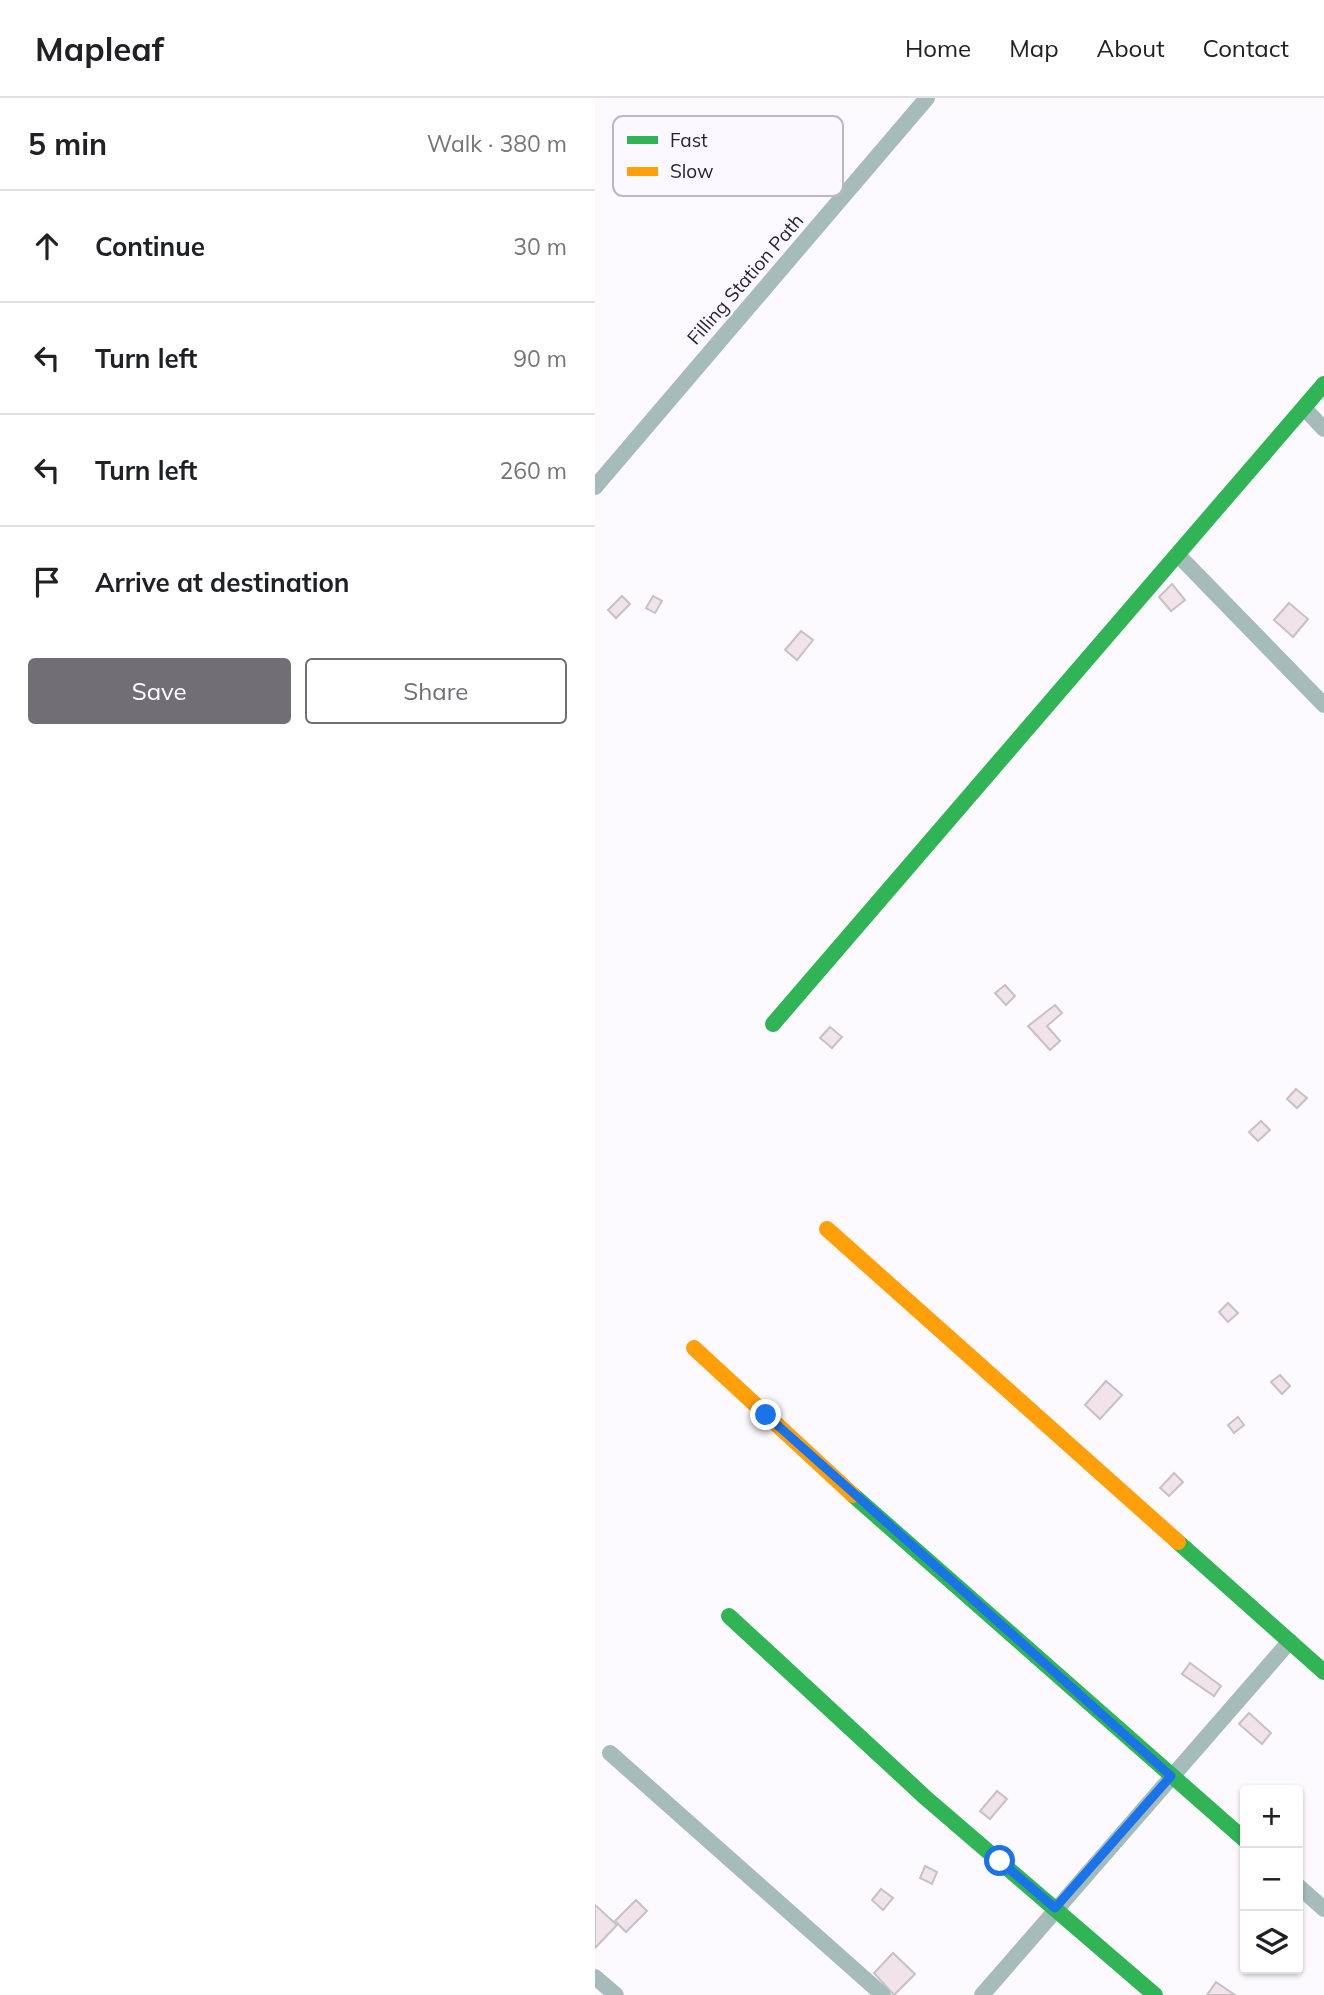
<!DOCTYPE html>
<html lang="en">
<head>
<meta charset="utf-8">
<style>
	:root { --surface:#fff; --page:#f6f6f6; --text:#202124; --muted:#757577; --line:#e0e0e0; --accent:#726e76 }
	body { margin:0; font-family:Mulish,sans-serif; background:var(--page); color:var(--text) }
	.controls { position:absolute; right:21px; bottom:21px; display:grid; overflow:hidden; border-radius:7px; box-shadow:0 2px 5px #0004 }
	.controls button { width:63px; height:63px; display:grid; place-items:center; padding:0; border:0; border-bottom:2px solid var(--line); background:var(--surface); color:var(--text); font:35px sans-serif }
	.stop { position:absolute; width:21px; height:21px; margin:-16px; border:5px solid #1a73e8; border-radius:50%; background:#fff }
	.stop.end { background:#1a73e8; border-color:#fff; box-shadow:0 2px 7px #0008 }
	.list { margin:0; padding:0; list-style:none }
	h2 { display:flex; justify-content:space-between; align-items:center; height:91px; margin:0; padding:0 28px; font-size:30px }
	h2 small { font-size:23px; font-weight:400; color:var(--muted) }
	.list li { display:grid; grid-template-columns:46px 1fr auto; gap:21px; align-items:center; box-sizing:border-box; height:112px; padding:0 28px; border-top:2px solid var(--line) }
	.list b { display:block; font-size:26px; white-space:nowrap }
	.list em { font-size:23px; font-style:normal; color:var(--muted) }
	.actions { display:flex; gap:14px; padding:21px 28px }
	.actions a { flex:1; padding:16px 0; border:2px solid var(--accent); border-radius:7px; text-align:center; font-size:24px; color:var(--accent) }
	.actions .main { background:var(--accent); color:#fff }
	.icon { flex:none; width:38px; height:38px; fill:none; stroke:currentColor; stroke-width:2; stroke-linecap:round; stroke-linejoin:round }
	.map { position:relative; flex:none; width:729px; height:1897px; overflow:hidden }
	header { display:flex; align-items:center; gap:42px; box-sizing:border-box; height:98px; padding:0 35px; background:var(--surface); border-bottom:2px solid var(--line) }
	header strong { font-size:33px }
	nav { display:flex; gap:38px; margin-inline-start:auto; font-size:24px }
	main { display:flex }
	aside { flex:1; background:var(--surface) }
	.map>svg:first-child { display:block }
</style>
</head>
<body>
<header>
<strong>Mapleaf</strong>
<nav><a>Home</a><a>Map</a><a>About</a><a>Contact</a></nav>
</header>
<main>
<aside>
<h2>5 min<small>Walk · 380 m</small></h2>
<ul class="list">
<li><svg class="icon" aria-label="ahead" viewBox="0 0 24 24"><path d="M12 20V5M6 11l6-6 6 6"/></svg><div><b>Continue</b></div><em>30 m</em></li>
<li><svg class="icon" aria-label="left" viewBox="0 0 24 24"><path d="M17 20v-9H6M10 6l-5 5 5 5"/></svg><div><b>Turn left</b></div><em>90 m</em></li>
<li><svg class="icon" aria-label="left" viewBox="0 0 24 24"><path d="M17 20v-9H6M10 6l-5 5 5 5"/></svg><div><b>Turn left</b></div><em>260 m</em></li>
<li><svg class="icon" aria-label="arrive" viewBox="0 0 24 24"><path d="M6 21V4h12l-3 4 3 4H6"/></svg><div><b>Arrive at destination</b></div></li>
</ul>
<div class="actions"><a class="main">Save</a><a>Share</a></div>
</aside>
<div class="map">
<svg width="729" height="1897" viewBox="0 0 729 1897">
	<rect width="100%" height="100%" fill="#fcfafe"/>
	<g fill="#f2e3ea" stroke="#c7c1c4" stroke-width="2">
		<polygon points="577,486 590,502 576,513 564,499"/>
		<polygon points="27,498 35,506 21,520 13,512"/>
		<polygon points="58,498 67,503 60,515 51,510"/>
		<polygon points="694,505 713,521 698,539 679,522"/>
		<polygon points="206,533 218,542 202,562 190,552"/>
		<polygon points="410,887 420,898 411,907 400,895"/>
		<polygon points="460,907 467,915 452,928 465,943 455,952 433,928"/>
		<polygon points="235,929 247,939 237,950 225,940"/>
		<polygon points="701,991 712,1000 702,1010 692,1001"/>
		<polygon points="666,1023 675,1032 663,1043 654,1034"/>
		<polygon points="633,1205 643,1215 633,1224 624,1214"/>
		<polygon points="685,1277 695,1288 687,1296 676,1284"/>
		<polygon points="511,1283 527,1297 505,1321 490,1307"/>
		<polygon points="643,1319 649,1327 639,1335 633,1327"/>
		<polygon points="579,1375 588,1384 574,1398 565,1390"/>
		<polygon points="595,1565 626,1588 619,1598 587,1576"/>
		<polygon points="654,1615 676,1635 667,1646 644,1626"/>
		<polygon points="402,1693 412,1701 395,1721 385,1713"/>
		<polygon points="330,1768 342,1774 337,1786 325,1780"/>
		<polygon points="286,1791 298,1800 288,1812 277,1802"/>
		<polygon points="41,1802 52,1813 31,1834 20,1823"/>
		<polygon points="0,1807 22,1827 0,1850"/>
		<polygon points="298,1855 320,1876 299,1897 279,1875"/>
		<polygon points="621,1884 640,1897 612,1897"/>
	</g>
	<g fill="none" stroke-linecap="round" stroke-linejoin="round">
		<g stroke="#a5bcbb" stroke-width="16">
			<polyline points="709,310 729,331"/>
			<polyline points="0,389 332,0"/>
			<polyline points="583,457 729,607"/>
			<polyline points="15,1655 288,1897"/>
			<polyline points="703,1788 729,1811"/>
			<polyline points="0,1879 21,1897"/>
			<polyline points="387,1897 695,1543"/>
		</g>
		<g stroke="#30b455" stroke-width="16">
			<polyline points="178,926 729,286"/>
			<polyline points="258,1397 650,1742"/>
			<polyline points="583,1444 729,1574"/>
			<polyline points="134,1518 332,1701 560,1897"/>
		</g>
		<g stroke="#ff9f0a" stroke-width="16">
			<polyline points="232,1131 583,1444"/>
			<polyline points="99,1250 258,1397"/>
		</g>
	</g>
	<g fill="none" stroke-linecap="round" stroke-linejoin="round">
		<polyline stroke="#1a73e8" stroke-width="9" points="171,1317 576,1678 460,1810 405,1763"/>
	</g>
	<g text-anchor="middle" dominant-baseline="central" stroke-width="5" stroke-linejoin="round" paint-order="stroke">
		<g font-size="19" fill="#27232d" stroke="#fbf9ff">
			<text transform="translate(150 181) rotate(-49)">Filling Station Path</text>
		</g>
	</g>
	<rect x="18" y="18" width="230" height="80" rx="10" fill="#fbf9ff" stroke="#bbb9c0" stroke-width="2"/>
	<rect x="32" y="38" width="31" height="8" fill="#30b455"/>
	<rect x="32" y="69" width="31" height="9" fill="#ff9f0a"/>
	<g font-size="19" fill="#27232d">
		<text x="75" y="49">Fast</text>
		<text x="75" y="80">Slow</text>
	</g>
</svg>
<div class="controls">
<button>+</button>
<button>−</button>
<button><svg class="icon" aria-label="layers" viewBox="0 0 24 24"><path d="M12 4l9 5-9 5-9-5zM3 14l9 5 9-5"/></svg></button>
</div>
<div class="stop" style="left:405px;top:1763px"></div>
<div class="stop end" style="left:171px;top:1317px"></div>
</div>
</main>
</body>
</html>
